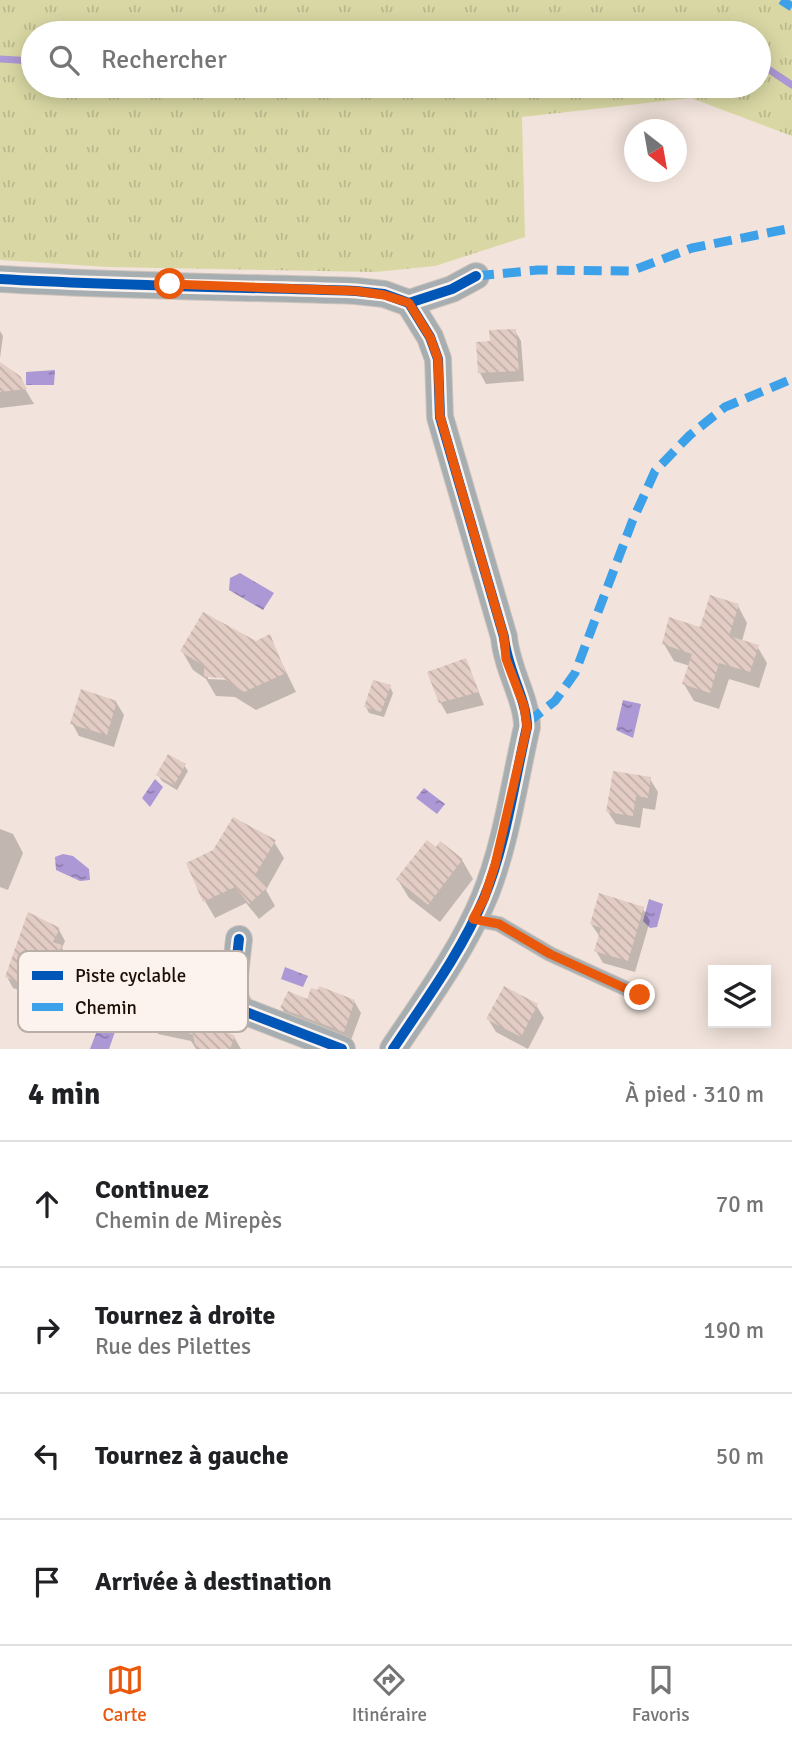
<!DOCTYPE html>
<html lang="fr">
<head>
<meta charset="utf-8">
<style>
	:root { --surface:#fff; --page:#f6f6f6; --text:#202124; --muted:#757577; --line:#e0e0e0; --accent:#ea580c }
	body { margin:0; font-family:Signika,sans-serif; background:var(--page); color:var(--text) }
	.controls { position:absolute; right:21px; bottom:21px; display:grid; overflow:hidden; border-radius:0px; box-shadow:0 4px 18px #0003 }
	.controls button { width:63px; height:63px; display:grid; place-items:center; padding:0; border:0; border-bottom:2px solid var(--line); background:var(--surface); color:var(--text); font:35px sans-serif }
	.compass { position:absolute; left:624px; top:119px; width:63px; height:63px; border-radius:50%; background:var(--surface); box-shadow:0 4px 18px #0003; rotate:149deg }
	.stop { position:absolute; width:21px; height:21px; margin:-16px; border:5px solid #ea580c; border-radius:50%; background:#fff }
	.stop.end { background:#ea580c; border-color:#fff; box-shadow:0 2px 7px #0008 }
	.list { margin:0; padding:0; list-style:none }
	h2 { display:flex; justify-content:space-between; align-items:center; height:91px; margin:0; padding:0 28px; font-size:30px }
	h2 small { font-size:23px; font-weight:400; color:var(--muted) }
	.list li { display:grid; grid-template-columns:46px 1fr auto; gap:21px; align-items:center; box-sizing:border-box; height:126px; padding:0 28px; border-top:2px solid var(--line) }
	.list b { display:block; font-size:26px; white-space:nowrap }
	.list p { margin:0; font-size:23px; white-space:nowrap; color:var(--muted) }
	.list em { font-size:23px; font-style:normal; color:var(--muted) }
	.icon { flex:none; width:38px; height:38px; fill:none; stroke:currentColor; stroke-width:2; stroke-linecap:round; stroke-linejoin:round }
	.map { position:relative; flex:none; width:792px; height:1049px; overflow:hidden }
	.search { position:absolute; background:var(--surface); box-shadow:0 4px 18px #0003; left:21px; right:21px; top:21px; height:77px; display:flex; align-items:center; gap:18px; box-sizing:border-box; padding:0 24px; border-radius:38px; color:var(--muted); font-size:26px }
	.sheet { height:595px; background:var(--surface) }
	nav { display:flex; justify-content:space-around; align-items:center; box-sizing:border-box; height:98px; border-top:2px solid var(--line); background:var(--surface); font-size:19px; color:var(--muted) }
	nav a { display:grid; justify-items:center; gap:4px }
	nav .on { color:var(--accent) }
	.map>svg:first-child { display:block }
</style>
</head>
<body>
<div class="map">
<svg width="792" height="1049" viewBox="0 0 792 1049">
	<defs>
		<pattern id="grass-tufts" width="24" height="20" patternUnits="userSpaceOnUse" patternTransform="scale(1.75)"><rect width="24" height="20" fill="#d9d8a4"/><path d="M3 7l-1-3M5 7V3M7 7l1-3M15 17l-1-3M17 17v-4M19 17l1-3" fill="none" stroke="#bab88c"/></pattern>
		<pattern id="water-ripples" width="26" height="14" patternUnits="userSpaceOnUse" patternTransform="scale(1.75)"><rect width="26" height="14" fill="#ac98d4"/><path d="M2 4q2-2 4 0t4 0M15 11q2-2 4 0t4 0" fill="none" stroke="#8b7aaa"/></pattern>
		<pattern id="building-back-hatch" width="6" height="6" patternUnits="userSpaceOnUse" patternTransform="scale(1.75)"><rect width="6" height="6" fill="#e2ccc4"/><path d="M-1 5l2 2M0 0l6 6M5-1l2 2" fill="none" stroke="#c1aea7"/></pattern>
	</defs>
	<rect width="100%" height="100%" fill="#f2e4dc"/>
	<path fill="url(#grass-tufts)" fill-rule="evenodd" d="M0,0H792V136L691,98L522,117L525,237L435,266L375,272L108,267L0,260ZM33,33H759V86H33Z"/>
	<g fill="url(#water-ripples)">
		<polygon points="55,370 54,385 26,385 26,372"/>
		<polygon points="240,573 274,593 263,610 229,590 230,578"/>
		<polygon points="623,700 641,704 633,738 616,730"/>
		<polygon points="155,779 163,787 150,807 142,798"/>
		<polygon points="424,788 445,804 437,814 416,798"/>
		<polygon points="63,854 73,856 89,869 90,880 80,881 56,870 55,857"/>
		<polygon points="649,899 663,904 657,927 650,928 643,921"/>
		<polygon points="285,967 308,976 303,987 281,979"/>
		<polygon points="100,1023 116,1029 109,1049 90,1049"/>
	</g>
	<g fill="#0003" fill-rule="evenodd">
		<polygon points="0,331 3,336 0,358"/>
		<polygon points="515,331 521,341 524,381 486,384 480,373 492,343"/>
		<polygon points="0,364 18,377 34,404 0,408"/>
		<polygon points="738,606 747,623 742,641 757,646 767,663 759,688 729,679 719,709 694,701 684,684 690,666 674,661 664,644 702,629"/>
		<path d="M269,637L296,692L256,710L235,697L216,696L206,679L193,670L182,651L255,643ZM208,676L232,677V680L208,679Z"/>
		<polygon points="466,660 484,705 447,714 440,702"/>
		<polygon points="390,687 393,693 384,717 369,713 366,707"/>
		<polygon points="116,702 124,715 114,747 79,736 72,723"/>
		<polygon points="184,765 188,771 177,790 162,781 158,775"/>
		<polygon points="650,779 658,792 655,810 643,808 640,828 616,824 608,812"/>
		<polygon points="0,829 13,834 23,853 8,890 0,887"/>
		<polygon points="274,842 284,858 266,890 275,906 259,919 246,903 215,918 205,901"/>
		<polygon points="436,849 462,860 473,879 440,922 409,898 398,880"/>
		<polygon points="643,909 650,921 635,972 603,963 596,951 600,937 591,924"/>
		<polygon points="59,930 65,941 62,948 67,957 64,966 88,977 95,988 77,1012 13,988 7,977"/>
		<polygon points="205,978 215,997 213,1003 219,1012 214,1025 234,1037 241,1049 196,1049 191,1041 158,1034 147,1016 173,988"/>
		<polygon points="308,1001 354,1001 361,1013 350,1043 288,1020 282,1008"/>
		<polygon points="536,1005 544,1018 528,1049 496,1032 488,1019"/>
	</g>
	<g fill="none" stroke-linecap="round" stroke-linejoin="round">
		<g stroke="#ac98d4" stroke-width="7">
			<polyline points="705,33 715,33"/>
			<polyline points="0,59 33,61"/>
			<polyline points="759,63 792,85"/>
			<polyline points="416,86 464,89 502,86"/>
		</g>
	</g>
	<g fill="url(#building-back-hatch)">
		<polygon points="516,329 519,371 478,373 476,342 490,341 489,330"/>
		<polygon points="0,362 20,376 27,389 0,392"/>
		<polygon points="710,595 739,604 729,636 759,645 750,672 719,663 710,693 682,684 692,654 662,644 669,617 700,627"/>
		<polygon points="203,612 256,641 270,634 286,673 244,692 223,678 204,677 204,666 180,651"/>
		<polygon points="466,658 479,692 439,703 427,672"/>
		<polygon points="373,680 391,685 381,712 364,707"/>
		<polygon points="81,689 117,701 107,735 70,724"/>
		<polygon points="168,754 186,764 174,785 156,775"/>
		<polygon points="613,771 651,777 648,798 636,796 633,816 606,812"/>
		<polygon points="233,817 276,840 255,875 267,888 249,904 235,887 203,902 186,863 213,850"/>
		<polygon points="427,840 436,847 440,841 463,859 428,905 396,879"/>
		<polygon points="599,893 644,907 628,961 594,951 601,928 590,924"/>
		<polygon points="28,912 60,928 53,942 62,945 56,961 90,976 71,1002 5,977"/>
		<polygon points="179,967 206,977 201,989 209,992 202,1010 208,1012 205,1020 235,1036 230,1049 201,1049 195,1045 193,1035 183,1031 186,1025 145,1016 150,988 154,990 159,980 172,985"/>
		<polygon points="319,986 355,1000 344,1032 280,1008 288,991 307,999 311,988 318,990"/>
		<polygon points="504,986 538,1004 521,1037 486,1019"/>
	</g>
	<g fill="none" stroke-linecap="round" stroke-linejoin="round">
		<g stroke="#cec3bb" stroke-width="16">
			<polyline id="service" points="473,919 499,924 550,954 640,995"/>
		</g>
		<g stroke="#cec3bb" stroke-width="28">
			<g id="minor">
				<path d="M0,279C119,286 237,287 356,291L384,294L409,303L452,289L476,276"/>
				<polyline points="239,939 233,993 241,1010 342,1049"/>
				<path d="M393,1049C425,1001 462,951 484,898C506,845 514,783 527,727C527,699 507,670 504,637L440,417L438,359L430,337L409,303"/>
			</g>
		</g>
		<use href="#service" stroke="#a6aeb2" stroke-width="14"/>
		<use href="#minor" stroke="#a6aeb2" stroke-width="26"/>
		<g stroke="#3da1e9" stroke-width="9" stroke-dasharray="18 9" stroke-linecap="butt">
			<polyline points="781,0 792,7"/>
			<polyline points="476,276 538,270 631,271 692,248 792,228"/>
			<polyline points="527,723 555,701 575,673 632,522 655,471 690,435 725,407 792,379"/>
		</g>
		<g stroke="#fcf3ee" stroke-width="15">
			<g id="cycleway">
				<path d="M0,279C119,286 237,287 356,291L384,294L409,303L452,289L476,276"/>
				<polyline points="239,939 233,993 241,1010 342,1049"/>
				<path d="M393,1049C425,1001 462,951 484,898C506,845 514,783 527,727C527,699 507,670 504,637L440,417L438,359L430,337L409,303"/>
			</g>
		</g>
		<use href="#cycleway" stroke="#0057b8" stroke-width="10"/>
	</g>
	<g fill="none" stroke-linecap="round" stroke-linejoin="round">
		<polyline stroke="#ea580c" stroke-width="9" points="170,284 356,291 384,295 409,303 430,337 438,359 440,416 504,637 506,659 524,706 527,727 495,865 484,899 473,919 499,924 550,954 640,995"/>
	</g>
	<rect x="18" y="951" width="230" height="81" rx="10" fill="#fcf3ee" stroke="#b9afa8" stroke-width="2"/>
	<rect x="32" y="971" width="31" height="9" fill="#0057b8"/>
	<rect x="32" y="1003" width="31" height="8" fill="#3da1e9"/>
	<g font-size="19" fill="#1d0f06">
		<text x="75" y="982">Piste cyclable</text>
		<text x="75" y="1014">Chemin</text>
	</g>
</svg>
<div class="controls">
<button><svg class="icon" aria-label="layers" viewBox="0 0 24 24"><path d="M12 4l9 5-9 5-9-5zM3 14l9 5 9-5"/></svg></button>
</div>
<svg class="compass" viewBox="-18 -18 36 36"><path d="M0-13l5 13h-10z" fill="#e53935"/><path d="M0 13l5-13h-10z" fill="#757577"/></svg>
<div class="stop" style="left:170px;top:284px"></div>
<div class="stop end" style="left:640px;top:995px"></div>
<div class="search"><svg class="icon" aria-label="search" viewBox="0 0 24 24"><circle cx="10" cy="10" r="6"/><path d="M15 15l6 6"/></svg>Rechercher</div>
</div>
<section class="sheet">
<h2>4 min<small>À pied · 310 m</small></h2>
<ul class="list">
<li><svg class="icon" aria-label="ahead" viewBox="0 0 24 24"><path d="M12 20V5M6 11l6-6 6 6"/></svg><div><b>Continuez</b><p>Chemin de Mirepès</p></div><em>70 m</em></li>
<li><svg class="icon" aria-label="right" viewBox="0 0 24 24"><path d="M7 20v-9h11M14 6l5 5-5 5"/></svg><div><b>Tournez à droite</b><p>Rue des Pilettes</p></div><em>190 m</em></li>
<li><svg class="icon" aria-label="left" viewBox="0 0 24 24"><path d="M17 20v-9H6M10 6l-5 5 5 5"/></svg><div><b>Tournez à gauche</b></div><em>50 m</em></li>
<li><svg class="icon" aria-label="arrive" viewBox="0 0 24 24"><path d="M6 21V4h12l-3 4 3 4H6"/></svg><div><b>Arrivée à destination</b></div></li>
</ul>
</section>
<nav>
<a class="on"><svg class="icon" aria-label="map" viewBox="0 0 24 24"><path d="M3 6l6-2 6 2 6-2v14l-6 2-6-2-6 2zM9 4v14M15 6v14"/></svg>Carte</a>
<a><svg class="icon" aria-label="directions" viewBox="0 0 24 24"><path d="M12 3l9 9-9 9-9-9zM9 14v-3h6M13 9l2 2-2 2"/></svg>Itinéraire</a>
<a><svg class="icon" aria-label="saved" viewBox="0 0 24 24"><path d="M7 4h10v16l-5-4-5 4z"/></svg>Favoris</a>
</nav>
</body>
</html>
